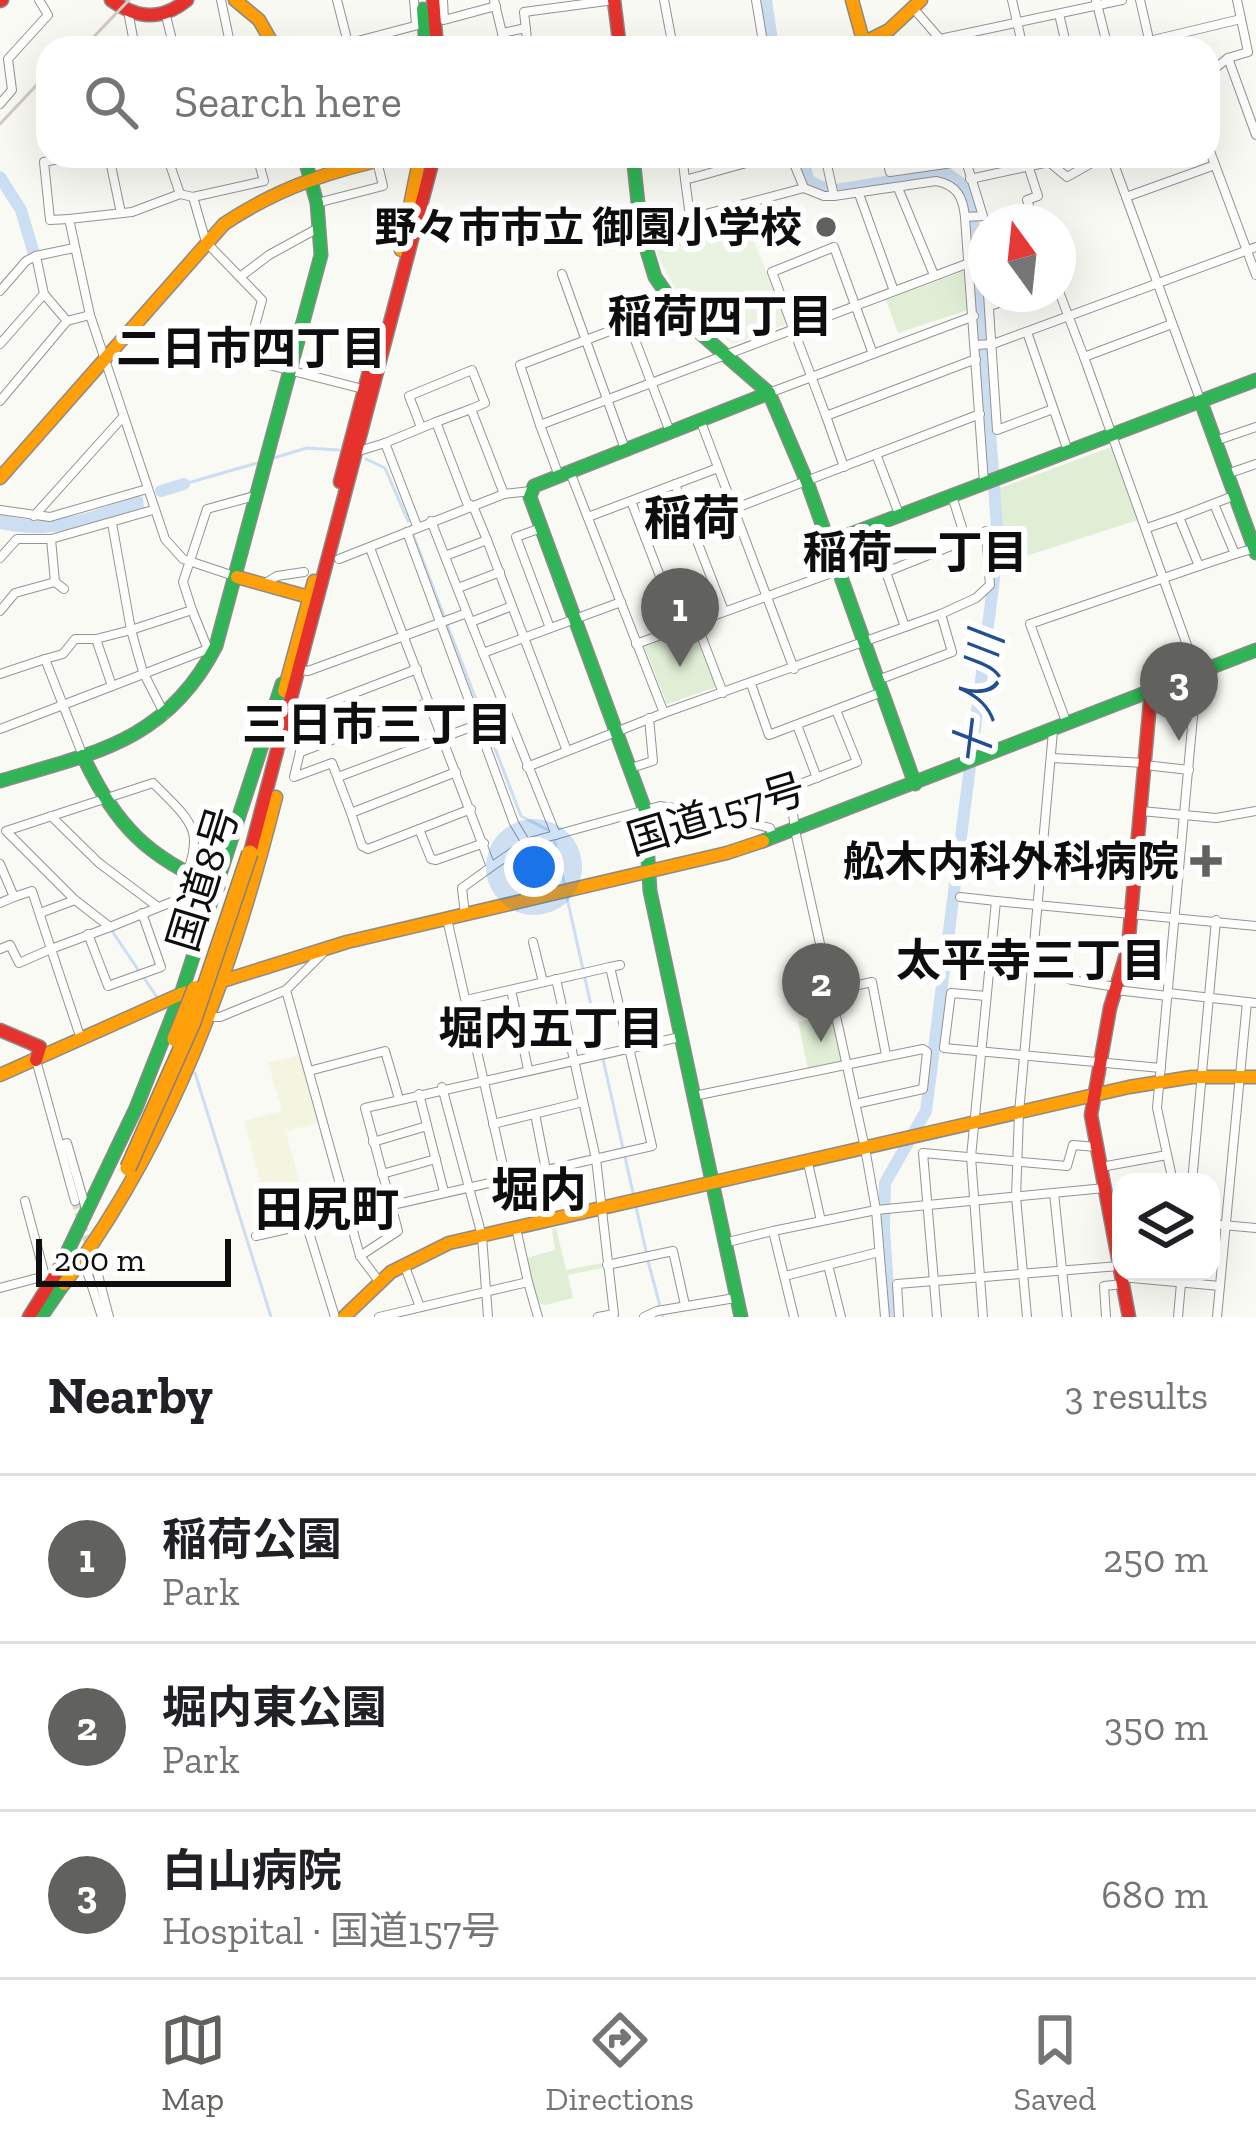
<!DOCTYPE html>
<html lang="en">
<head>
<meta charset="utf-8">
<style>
	:root { --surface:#fff; --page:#f2f2f2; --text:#202124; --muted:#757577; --line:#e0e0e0; --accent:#61615e }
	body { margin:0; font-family:"Zilla Slab","Noto Sans JP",serif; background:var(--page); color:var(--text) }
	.controls { position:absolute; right:36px; bottom:36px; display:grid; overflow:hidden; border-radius:24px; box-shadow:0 12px 48px #0002 }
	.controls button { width:108px; height:108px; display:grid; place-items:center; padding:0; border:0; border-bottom:3px solid var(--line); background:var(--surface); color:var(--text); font:60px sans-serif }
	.compass { position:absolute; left:968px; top:204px; width:108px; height:108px; border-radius:50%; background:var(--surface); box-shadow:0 12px 48px #0002; rotate:345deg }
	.scale { position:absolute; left:36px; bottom:30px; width:195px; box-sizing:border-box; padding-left:12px; border:6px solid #0e0e0e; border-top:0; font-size:33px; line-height:42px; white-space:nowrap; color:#0e0e0e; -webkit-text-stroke:9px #fff; paint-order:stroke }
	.you { position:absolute; left:534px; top:867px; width:42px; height:42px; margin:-30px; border:9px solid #fff; border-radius:50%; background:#1a73e8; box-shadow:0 0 0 18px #1a73e833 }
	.badge { display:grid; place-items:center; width:78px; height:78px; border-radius:50%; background:var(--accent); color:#fff; font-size:39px; font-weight:700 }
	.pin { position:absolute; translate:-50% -99px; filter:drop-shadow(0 3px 6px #0008) }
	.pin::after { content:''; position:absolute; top:63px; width:42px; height:36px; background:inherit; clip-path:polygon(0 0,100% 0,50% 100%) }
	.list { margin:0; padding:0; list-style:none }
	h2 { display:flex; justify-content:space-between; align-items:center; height:156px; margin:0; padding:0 48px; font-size:51px }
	h2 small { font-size:39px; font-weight:400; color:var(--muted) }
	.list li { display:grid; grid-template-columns:78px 1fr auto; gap:36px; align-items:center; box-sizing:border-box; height:168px; padding:0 48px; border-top:3px solid var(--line) }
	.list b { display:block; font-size:45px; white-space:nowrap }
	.list p { margin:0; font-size:39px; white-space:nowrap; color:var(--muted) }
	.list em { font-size:39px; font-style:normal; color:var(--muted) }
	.icon { flex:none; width:66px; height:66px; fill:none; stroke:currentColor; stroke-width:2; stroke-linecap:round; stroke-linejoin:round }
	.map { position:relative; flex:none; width:1256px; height:1317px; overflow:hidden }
	.search { position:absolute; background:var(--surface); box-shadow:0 12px 48px #0002; left:36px; right:36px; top:36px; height:132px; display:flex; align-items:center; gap:30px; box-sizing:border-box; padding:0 42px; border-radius:36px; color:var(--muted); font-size:45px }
	.sheet { height:660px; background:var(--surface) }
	nav { display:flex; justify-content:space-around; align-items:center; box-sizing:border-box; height:168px; border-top:3px solid var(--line); background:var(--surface); font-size:33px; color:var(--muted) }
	nav a { display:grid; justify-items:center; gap:6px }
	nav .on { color:var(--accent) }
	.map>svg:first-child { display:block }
</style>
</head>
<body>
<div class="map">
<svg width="1256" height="1317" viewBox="0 0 1256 1317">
	<rect width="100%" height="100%" fill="#fafaf4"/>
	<polygon fill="#f4f5e1" points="303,1054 321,1122 288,1131 284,1125 309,1216 272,1225 244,1121 282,1111 268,1063"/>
	<g fill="#e0eed5">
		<polygon points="964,271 968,310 898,333 886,300"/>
		<polygon points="1114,446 1141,519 1004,563 998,489"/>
		<polygon points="692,628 716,687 667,704 644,646"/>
		<polygon points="833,1014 843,1062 808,1069 798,1022"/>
		<polygon points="556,1228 566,1270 602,1263 602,1268 568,1275 573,1298 545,1305 536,1303 526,1258 555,1250 552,1229"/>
	</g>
	<path fill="#eaf3df" d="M741,210L788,324L733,344C691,315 667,284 651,237Z"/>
	<path fill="#ccdef1" d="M139,496L143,497L144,508C94,524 52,541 0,529V513C48,531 93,510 139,496Z"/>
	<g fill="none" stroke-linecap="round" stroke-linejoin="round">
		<g stroke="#ccdef1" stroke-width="3">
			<polyline points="270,459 307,448 339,450"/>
			<polyline points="366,459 385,468 408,521"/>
			<polyline points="184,484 261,462"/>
			<polyline points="414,537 444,616"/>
			<polyline points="447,624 521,816 548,830"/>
			<polyline points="554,839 564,882"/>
			<polyline points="567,898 646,1251"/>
			<polyline points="112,931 139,971"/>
			<polyline points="144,978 157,997"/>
			<polyline points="195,1073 271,1317"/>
			<polyline points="648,1261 663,1317"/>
		</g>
		<g stroke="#ccdef1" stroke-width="12">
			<polyline points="766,0 773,48"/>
			<polyline points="801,156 809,181 831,191 932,174 949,175 966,187 975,231 997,526 996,563 926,1111 885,1183 884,1229 890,1317"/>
			<polyline points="0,177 21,210 34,254"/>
			<polyline points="161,491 184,484"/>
		</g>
		<polyline stroke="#d7d7d2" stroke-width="8" stroke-dasharray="8 4" stroke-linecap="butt" points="75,1201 97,1271"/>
		<g stroke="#949492" stroke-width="10">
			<g id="street">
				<polyline points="221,0 231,48"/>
				<polyline points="337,0 348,43"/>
				<polyline points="414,0 416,25"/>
				<polyline points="443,0 444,20 496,6"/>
				<polyline points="494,0 502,33 526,28"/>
				<polyline points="756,0 764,48"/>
				<polyline points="1012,0 1023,48"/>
				<polyline points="1096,0 1108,48"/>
				<polyline points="1140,0 1151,48"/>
				<polyline points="914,9 940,39 1122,0"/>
				<polyline points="128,11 135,48"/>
				<polyline points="1059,14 1067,48"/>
				<polyline points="166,16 174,48"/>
				<polyline points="502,33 506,48"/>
				<polyline points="1149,41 1241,19"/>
				<polyline points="331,48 422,24"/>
				<polyline points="528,48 524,12 614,0"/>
				<polyline points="642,48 672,42 664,0"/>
				<polyline points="1228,58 1248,52 1237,0"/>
				<polyline points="1208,74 1228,58 1256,135"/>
				<polyline points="0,104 12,90 8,59 48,15 39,0"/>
				<polyline points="1208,146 1256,275"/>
				<polyline points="109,156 121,213"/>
				<polyline points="167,156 180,194"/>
				<polyline points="682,156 690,217"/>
				<path d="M791,156L804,188L824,196H834L936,181C957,185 963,197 965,217L984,483"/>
				<polyline points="825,156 834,196"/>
				<polyline points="886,156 890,172 966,161 983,216 965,217"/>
				<polyline points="1025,156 1038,196 1027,200 1035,222"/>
				<polyline points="1111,156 1201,402"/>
				<polyline points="970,179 1049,162 1067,177 1104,156"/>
				<polyline points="685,180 771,156"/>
				<polyline points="898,188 934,275"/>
				<polyline points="859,194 894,291"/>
				<polyline points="193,197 206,242 262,300 246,359 363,389"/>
				<polyline points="1126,197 1215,165"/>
				<polyline points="317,203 383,186 376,157"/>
				<polyline points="69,219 50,220 44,162 73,156"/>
				<polyline points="641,231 804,188"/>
				<polyline points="562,274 625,449"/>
				<polyline points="240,277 269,255 320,227"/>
				<polyline points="1058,289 1084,357"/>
				<polyline points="0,291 26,261 36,256"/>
				<polyline points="988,294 997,430 1053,409"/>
				<polyline points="990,306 1023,294"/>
				<polyline points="67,321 90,315"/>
				<polyline points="629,324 670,432"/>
				<polyline points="1172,324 1084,357 1197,673 1157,1108 1173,1182"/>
				<polyline points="1027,332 1068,451"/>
				<polyline points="0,344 44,294"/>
				<polyline points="975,345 993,344 1256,247"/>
				<polyline points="769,393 974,316"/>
				<polyline points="0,401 67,321 44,294 36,256 74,248"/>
				<polyline points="826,416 772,272 834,247 873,354"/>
				<polyline points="701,422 794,669"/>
				<polyline points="540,425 520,365 673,307"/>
				<polyline points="421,427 409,396 472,370 485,403 471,409"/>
				<polyline points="1215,441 1256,427"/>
				<polyline points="385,443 436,422"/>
				<polyline points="359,451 385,443 417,526"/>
				<polyline points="876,454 899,514"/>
				<polyline points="844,467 826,416 976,359"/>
				<polyline points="570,472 664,713"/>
				<polyline points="1227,474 1256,464"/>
				<polyline points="559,476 540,425 969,263 986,269"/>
				<polyline points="675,484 724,611"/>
				<polyline points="504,494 471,409 436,422 467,503 473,506 487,540 567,751"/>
				<polyline points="631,501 680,628"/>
				<polyline points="1214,504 1235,554 1255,548"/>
				<polyline points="736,508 980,414"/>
				<polyline points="0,510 50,517 147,489"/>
				<polyline points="34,516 123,417"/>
				<polyline points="588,517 718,468"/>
				<polyline points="431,521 467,613"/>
				<polyline points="541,528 516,537 550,628"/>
				<polyline points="1147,528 1179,517"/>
				<polyline points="407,532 514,823 526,843"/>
				<polyline points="51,539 55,582 64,589"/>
				<polyline points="370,548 491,867 462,888 465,915"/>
				<polyline points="445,556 487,540"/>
				<polyline points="0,558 17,539 51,539 153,510"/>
				<polyline points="339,559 504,494 531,491"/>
				<polyline points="1199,566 1235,554"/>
				<polyline points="237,577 183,559 165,539 90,315 69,219 132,212 180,194 193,197 264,181 257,156"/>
				<polyline points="264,584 277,576 304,572"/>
				<polyline points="458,588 500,572"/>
				<polyline points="192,610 207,647"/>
				<polyline points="0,611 15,593 55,582"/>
				<polyline points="941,614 976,598 990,585 986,531 966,540"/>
				<polyline points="471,622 512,606"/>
				<polyline points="696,622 723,693"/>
				<polyline points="96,639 112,686"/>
				<polyline points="636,644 837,571"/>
				<polyline points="483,653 556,835"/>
				<polyline points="417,669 310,710 294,777 332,763 351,813 456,772"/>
				<polyline points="301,670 308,671 467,613 483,653 621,602"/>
				<polyline points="0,674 45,659"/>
				<polyline points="878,680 952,652 941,614 905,627 886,572 966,540 952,496"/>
				<polyline points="751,684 769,735 882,692"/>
				<polyline points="836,710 857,762 790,788 795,830 865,1148 876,1210 885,1317"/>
				<polyline points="165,715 143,672 131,630 192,610 183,582 207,509 258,495"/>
				<polyline points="1067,724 1030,624 1199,566 1179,517 1236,495"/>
				<polyline points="797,725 817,778"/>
				<polyline points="0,729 63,705 45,659 63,654 75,639 96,639 131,630 112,523"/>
				<polyline points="301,752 429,702"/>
				<polyline points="83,756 63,705 216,646"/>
				<polyline points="1052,758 1145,763"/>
				<polyline points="1145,765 1189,770"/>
				<polyline points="527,767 664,713 905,627"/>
				<polyline points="631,768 653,761 649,718"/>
				<polyline points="338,777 479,724"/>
				<polyline points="1141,811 1216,818 1256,811"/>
				<polyline points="351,813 362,846 368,849 471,809"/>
				<polyline points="51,816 99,863 158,907"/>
				<polyline points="419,829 431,859 436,860 484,843"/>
				<polyline points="516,851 527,901"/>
				<polyline points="0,864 14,897 0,903"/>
				<polyline points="491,867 526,843 660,806 714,814 770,828 773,836"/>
				<polyline points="960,897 996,901"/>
				<polyline points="40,913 75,900"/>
				<polyline points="447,919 506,1179"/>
				<polyline points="88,934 108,986 161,967 142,913"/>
				<polyline points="533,942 543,982"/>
				<polyline points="0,949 10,945 19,963 51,949 32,891 14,897"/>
				<polyline points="322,954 286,990 360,1256 378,1280"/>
				<polyline points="952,959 1034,967 1072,980 1116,987"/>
				<polyline points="556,979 596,1159 614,1314 598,1317"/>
				<polyline points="511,990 528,1069"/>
				<polyline points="1116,990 1168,996"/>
				<polyline points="831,991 872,982 886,1055"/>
				<polyline points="1168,993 1256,1003"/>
				<polyline points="986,996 951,993 944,1048 1161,1068"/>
				<polyline points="466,1000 610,967"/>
				<polyline points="210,1017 220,1017 286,990"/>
				<path d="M81,1039L51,949L110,927L75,900L6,831L153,783C204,833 201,831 179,899L110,927"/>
				<polyline points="36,1060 75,1201"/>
				<polyline points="309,1071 385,1051 399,1099"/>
				<polyline points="442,1087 482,1236 488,1317"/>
				<polyline points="419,1094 444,1192"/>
				<polyline points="694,1096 923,1049 927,1052 923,1089 855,1104"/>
				<polyline points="535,1114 546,1170"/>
				<polyline points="493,1124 583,1102"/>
				<polyline points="373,1142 427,1126"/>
				<polyline points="61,1145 67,1143 86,1209"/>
				<polyline points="808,1163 821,1221"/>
				<polyline points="1101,1167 1167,1155"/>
				<polyline points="382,1174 436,1159"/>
				<polyline points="1192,1182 1216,920"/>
				<polyline points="1054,1193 1067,1317"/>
				<polyline points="25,1201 45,1276"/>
				<polyline points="306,1223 335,1317"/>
				<polyline points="1211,1224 1256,1228"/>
				<polyline points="256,1236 652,1146 610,967 620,965"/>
				<polyline points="724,1243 773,1231"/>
				<polyline points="360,1256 398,1231 365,1108 680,1037"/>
				<polyline points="84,1262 102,1317"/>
				<polyline points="404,1264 420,1307"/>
				<polyline points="607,1265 673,1251 685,1305"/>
				<polyline points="828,1265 841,1317"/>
				<polyline points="97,1271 109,1317"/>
				<polyline points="785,1276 879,1252"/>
				<polyline points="1121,1277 1220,1286"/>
				<polyline points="528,1282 538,1317"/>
				<polyline points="0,1288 45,1276"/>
				<polyline points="379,1317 528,1282 516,1228"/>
				<polyline points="644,1317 657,1311 735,1298"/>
				<polyline points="794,1317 773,1231 876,1210 1105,1188"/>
				<polyline points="899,1317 897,1284 1119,1266"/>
				<polyline points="937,1317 923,1153 1067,1166 1073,1145 1097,1147"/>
				<polyline points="983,1317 971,1157 996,901 1256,926"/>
				<polyline points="1027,1317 1016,1197 1019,1113 1053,731"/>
				<polyline points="1106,1317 1104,1286 1123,1284"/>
				<polyline points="1178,1317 1182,1272"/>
				<polyline points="1217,1317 1247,1002"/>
			</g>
		</g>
		<g stroke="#8b8b88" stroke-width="15">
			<g id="fast">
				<polyline points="423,9 426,48"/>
				<polyline points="633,156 641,231 655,277 684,319 769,393 807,482 915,784"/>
				<polyline points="1201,402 1256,553"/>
				<polyline points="827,543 1256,380"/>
				<path d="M83,756C115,825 148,858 218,887"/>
				<path d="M0,781C95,753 167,741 216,646L321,255L317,203L304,156"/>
				<polyline points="763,841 1256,650"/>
				<polyline points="62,1263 136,1108 181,994 282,684"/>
				<polyline points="41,1317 69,1276"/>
				<polyline points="741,1317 650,891 645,810 530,497 534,486 769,393"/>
			</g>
		</g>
		<g stroke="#8b8b88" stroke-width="15">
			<g id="slow">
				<polyline points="235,0 259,20 275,48"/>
				<polyline points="852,0 864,44"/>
				<polyline points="853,48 889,30 921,0"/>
				<polyline points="401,250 420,156"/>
				<path d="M0,478L224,224C279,187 335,169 400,156"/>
				<polyline points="237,577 309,597"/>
				<polyline points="284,691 314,581"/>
				<polyline points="181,994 347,942 727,853 763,841"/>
				<polyline points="0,1075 181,994"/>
				<path d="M64,1284C173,1138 232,972 276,797"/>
				<polyline points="344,1317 391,1272 449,1243 1129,1087 1192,1077 1256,1077"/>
			</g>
		</g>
		<g stroke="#8b8b88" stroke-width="15">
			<g id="jam">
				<path d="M111,0C138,19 161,21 187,0"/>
				<polyline points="433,0 437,48"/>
				<polyline points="614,0 620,48"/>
				<polyline points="0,1 2,0"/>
				<polyline points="340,482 375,349"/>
				<polyline points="250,853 434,156"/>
				<polyline points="0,1030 40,1047 36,1060"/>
				<polyline points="29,1317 65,1259"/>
				<polyline points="1129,1317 1091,1115 1110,1008 1128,948 1151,691"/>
			</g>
		</g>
		<use href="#street" stroke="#fefefd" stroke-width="8"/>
		<use href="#fast" stroke="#30b455" stroke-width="12"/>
		<use href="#slow" stroke="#ff9f0a" stroke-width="12"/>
		<use href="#jam" stroke="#e5322d" stroke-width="12"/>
		<g stroke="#d5c9c6" stroke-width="3">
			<polyline points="83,48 129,0"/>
			<polyline points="0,124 48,73"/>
		</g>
		<g stroke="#82827f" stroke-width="18" stroke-linecap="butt">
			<g id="slow-bridge">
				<polyline points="175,1039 195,989"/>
				<polyline points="128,1168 193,1022 250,853"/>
			</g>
		</g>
		<use href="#slow-bridge" stroke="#ff9f0a" stroke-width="15"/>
	</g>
	<g fill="#61615e" stroke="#fff" stroke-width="4.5">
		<circle cx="826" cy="227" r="12"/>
		<path d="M1200 843h12v12h12v12h-12v12h-12v-12h-12v-12h12z"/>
	</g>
	<g text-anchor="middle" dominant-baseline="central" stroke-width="12" stroke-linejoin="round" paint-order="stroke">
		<g font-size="42" font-weight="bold" fill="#0e0e0e" stroke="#fff" text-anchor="end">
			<text x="802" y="227">野々市市立 御園小学校</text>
			<text x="1179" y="861">舩木内科外科病院</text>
		</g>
		<g font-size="42" fill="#0e0e0e" stroke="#fff">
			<text transform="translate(716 814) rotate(-17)">国道157号</text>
			<text transform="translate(203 879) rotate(-73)">国道8号</text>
		</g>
		<g font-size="45" font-weight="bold" fill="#0e0e0e" stroke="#fff">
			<text x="720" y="317">稲荷四丁目</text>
			<text x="251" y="349">二日市四丁目</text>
			<text x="915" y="553">稲荷一丁目</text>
			<text x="377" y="725">三日市三丁目</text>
			<text x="1031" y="961">太平寺三丁目</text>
			<text x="551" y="1029">堀内五丁目</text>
		</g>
		<g font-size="45" font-style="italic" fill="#224f94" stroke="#fff">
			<text transform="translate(979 699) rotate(-83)">十人川</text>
		</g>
		<g font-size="48" font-weight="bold" fill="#0e0e0e" stroke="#fff">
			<text x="692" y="518">稲荷</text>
			<text x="539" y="1190">堀内</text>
			<text x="327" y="1209">田尻町</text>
		</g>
	</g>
</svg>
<div class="controls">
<button><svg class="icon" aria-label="layers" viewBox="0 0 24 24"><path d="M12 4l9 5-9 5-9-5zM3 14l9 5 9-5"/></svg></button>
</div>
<svg class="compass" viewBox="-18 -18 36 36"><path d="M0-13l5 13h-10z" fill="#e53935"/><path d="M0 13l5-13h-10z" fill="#757577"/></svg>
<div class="scale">200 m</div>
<div class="you"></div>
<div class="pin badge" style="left:680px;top:667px">1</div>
<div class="pin badge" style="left:821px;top:1042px">2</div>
<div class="pin badge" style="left:1179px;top:741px">3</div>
<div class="search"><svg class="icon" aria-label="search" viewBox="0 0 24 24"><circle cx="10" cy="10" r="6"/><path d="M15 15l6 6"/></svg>Search here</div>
</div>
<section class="sheet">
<h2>Nearby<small>3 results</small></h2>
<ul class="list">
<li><span class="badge">1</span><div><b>稲荷公園</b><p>Park</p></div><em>250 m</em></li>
<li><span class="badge">2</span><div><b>堀内東公園</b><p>Park</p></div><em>350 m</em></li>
<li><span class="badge">3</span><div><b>白山病院</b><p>Hospital · 国道157号</p></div><em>680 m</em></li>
</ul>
</section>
<nav>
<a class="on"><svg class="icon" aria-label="map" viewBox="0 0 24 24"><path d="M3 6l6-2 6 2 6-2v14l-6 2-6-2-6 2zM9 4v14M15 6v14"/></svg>Map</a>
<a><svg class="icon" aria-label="directions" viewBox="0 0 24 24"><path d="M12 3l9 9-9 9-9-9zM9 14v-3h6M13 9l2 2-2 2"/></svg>Directions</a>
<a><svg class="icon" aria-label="saved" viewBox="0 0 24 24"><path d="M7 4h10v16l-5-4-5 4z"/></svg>Saved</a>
</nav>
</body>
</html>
